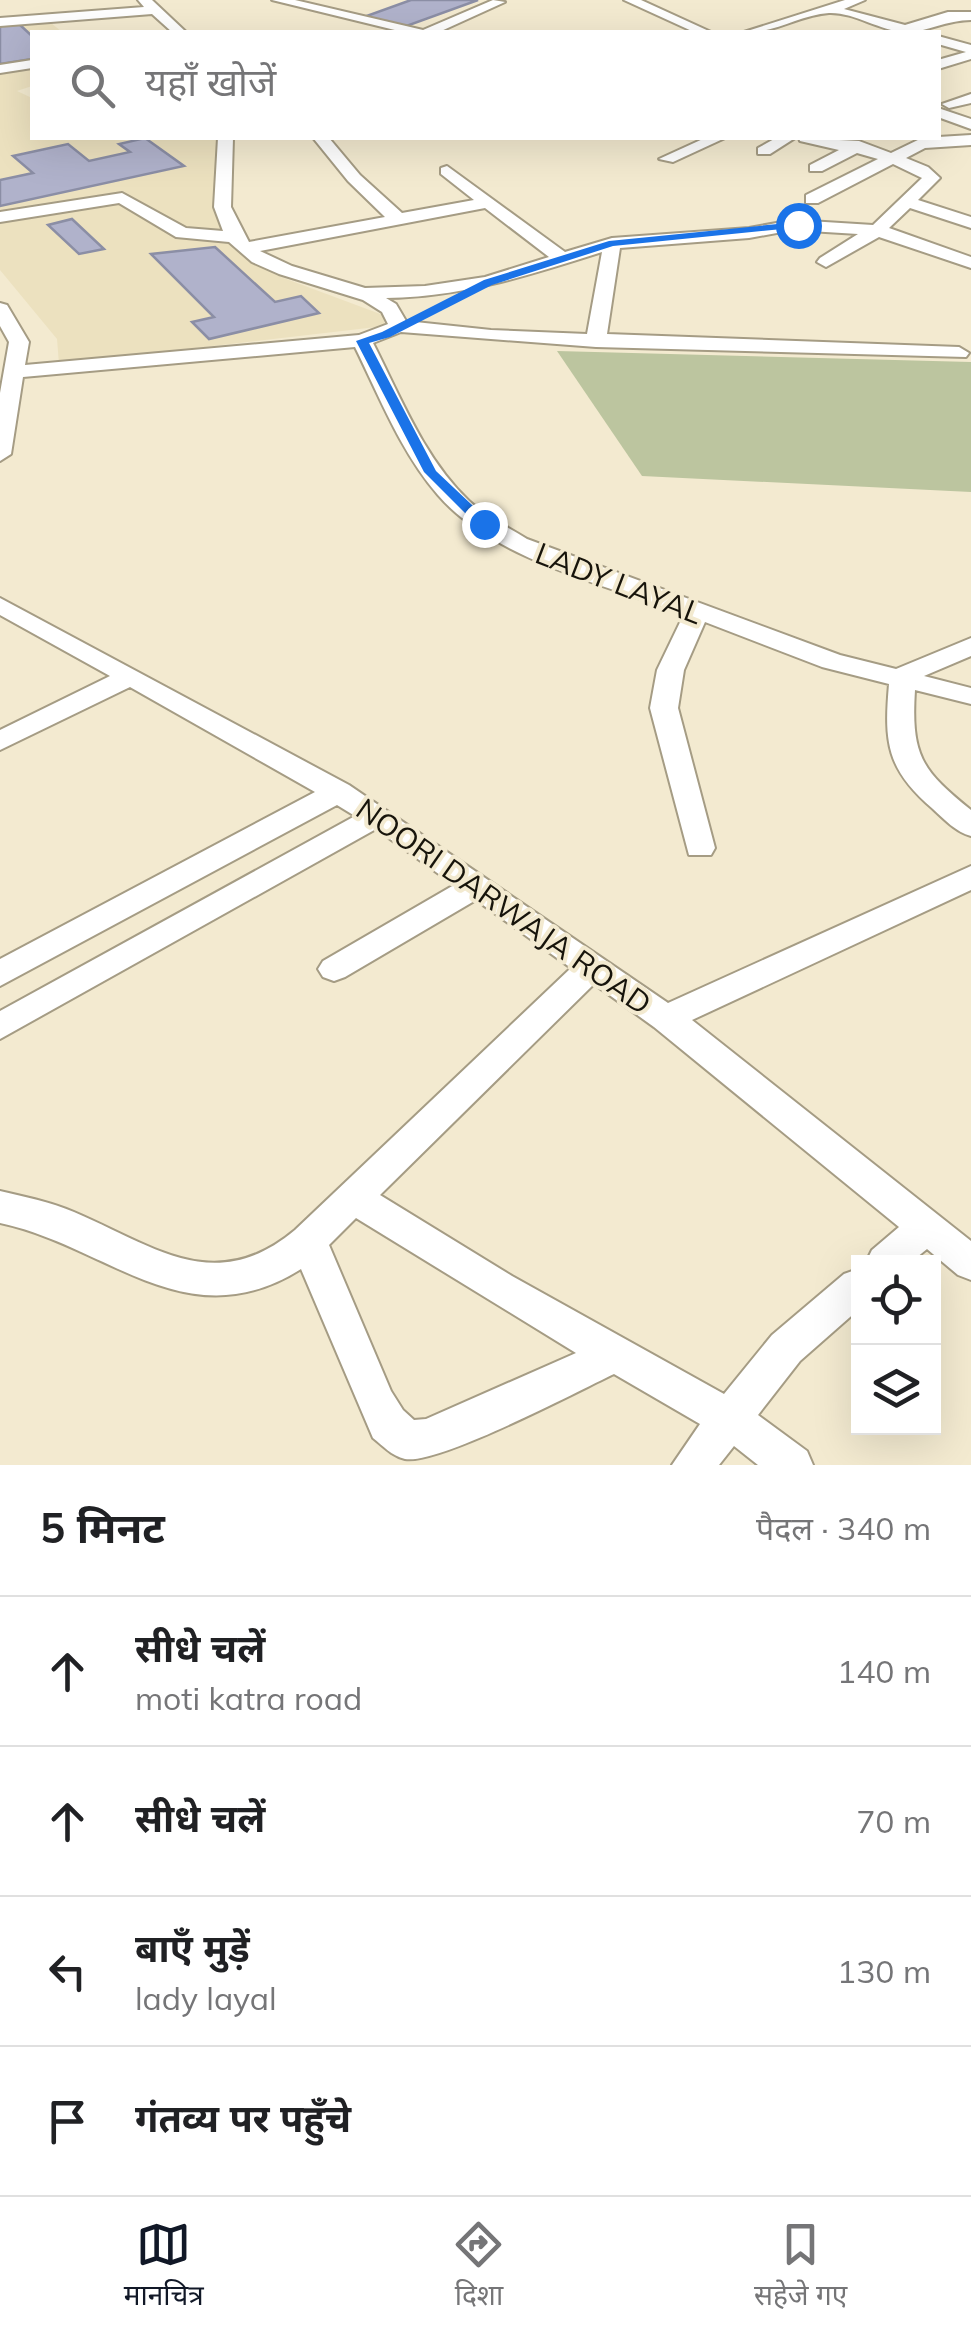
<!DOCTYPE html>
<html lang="hi">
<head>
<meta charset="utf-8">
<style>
	:root { --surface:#fff; --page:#f2f2f2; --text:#202124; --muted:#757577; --line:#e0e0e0; --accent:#111827 }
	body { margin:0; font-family:Mulish,"Noto Sans Devanagari",sans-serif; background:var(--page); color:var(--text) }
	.controls { position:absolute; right:30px; bottom:30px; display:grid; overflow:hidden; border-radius:0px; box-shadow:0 10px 40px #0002 }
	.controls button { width:90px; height:90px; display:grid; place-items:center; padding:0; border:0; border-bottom:2px solid var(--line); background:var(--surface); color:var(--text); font:50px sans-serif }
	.stop { position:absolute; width:30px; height:30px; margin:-22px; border:8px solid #1a73e8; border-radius:50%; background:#fff }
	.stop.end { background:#1a73e8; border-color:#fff; box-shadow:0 2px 10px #0008 }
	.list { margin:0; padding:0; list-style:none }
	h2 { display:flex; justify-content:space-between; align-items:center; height:130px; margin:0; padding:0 40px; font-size:42px }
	h2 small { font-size:32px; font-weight:400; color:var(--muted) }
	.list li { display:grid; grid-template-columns:65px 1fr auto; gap:30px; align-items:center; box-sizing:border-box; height:150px; padding:0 40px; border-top:2px solid var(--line) }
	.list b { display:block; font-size:38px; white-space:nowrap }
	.list p { margin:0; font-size:32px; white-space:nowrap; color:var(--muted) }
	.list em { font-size:32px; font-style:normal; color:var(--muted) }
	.icon { flex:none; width:55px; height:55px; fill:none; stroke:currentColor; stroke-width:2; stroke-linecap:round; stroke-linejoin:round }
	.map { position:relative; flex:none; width:971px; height:1465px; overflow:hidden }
	.search { position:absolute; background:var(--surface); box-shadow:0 10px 40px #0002; left:30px; right:30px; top:30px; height:110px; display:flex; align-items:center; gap:25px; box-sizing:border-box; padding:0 35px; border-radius:0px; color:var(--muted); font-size:38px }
	.sheet { height:730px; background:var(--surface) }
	nav { display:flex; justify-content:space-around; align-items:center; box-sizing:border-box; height:140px; border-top:2px solid var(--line); background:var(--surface); font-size:28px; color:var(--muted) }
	nav a { display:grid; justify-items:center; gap:5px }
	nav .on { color:var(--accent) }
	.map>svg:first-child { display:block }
</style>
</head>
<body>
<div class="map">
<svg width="971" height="1465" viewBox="0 0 971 1465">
	<rect width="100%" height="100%" fill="#f3ead0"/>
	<polygon fill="#ece1bf" points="45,18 62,32 32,32 32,86 17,91 32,98 32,138 221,138 216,209 228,240 281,277 383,315 385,326 59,364 57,339 0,270 0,25"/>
	<polygon fill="#bcc59f" points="557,351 971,362 971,492 642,476"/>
	<g fill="#b0b2cb" stroke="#8b8ea5" stroke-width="2.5">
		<polygon points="411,0 478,0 401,28 361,18"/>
		<polygon points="19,24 32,36 32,59 0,64 0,26"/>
		<polygon points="145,138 184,166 0,206 0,180 33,173 13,156 68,144 89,161 130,152 119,144"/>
		<polygon points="72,219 104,249 79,254 48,225"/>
		<polygon points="215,247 275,302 301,296 319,313 209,339 192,322 214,317 151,254"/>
	</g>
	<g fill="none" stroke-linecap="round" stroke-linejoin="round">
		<g stroke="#a59c84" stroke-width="4">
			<g id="minor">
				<polygon points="138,0 152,0 186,32 172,32 152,14 0,26 0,18 144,7"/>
				<polygon points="272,0 295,0 423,30 493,0 505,2 439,32 403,32"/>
				<polygon points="624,0 641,0 711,32 694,32"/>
				<path d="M845,0H865L844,9L905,25L948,12H971V20C946,20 925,33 905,32C880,31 854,12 829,13C799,15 774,34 744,32Z"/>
				<polygon points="938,36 971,45 971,59 938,69 938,60 966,52 938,44"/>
				<polygon points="32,60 32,68 0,73 0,65"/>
				<polygon points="971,94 971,103 949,108 942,104"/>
				<polygon points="938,108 971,119 971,129 938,117"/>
				<path d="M971,135V145L925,148L906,158L928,167L940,178L918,200L971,217V228L910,208L889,228L971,257V268L879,237L826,267L817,262L820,258L858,234L793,230L749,238L620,248L607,334L959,347L969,353L966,357L596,347L401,332L373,343C401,398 424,458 469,501C486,517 508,527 527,539L840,655L896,669L971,638V656L924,676L971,688V704L915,690C911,755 921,770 971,810V836C956,832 945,820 933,809C886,769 884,742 889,684L822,667L705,622L684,670L678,708L715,848L711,855H689L650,708L657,670L684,614C606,585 493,559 438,495C401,452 380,398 355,347L23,377L11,454L0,461V393L9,342L0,326V303L7,305L29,342L25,365L359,335L388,324L382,312L363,300L279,274L252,262L229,242L176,237L119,203L0,222V212L122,193L186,228L223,231L214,207L218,138H233L231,207L249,242L385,217L348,181L314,139L329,138L360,175L402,213L474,200L441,174V168L447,166L565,252L612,238L749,228L793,220L873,225L922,178L893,164L818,203H806V195L878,159L857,153L822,171H810V165L839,150L800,141L799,138L859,141L891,153L922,138ZM485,208L549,257L485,277L425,286L365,288L292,266L260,251ZM602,252L587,334L491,330L406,321L396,304L386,298C462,297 530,275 602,252Z"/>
				<polygon points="705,138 725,138 673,162 659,159"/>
				<polygon points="776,138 795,138 770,154 758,154 758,148"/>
				<path d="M0,598L349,785L668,1003L971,866V890L692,1020L971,1241V1280L958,1275L927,1249L911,1262H866L872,1250L899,1227L654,1027L594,984L380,1195L512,1276L724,1394L772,1335L844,1274L858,1269V1310L800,1361L758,1415L807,1451L813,1465H758L734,1446L719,1465H672L700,1424L614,1374C576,1392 438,1465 405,1459C392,1456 383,1446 373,1438L301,1269C187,1341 109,1246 0,1223V1191C26,1197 50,1202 74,1212C154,1246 215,1297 295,1230L571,968L476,900L345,977L334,981L323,977L318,969L323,961L454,885L376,829L0,1039V1011L355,816L337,805L0,986V959L315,792L130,687L0,750V730L110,676L0,615ZM356,1218L576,1353L426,1419L414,1420L403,1410L391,1391L329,1245Z"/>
			</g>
		</g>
		<use href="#minor" fill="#fff" fill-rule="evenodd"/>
	</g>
	<polygon fill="#1a73e8" points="798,222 802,227 613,246 492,285 390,337 369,343 436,471 489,521 489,527 479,527 424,472 356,341 382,332 484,280 609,241"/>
	<g text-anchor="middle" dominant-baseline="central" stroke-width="8" stroke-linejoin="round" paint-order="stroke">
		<g font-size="30" fill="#17140b" stroke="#f3ead0">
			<text transform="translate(619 583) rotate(21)">LADY LAYAL</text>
			<text transform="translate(504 906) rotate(35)">NOORI DARWAJA ROAD</text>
		</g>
	</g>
</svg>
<div class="controls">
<button><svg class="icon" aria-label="locate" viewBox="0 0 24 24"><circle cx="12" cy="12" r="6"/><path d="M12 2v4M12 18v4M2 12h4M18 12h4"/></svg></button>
<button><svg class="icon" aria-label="layers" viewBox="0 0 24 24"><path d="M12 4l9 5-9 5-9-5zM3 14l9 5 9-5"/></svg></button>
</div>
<div class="stop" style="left:798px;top:225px"></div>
<div class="stop end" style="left:484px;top:524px"></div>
<div class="search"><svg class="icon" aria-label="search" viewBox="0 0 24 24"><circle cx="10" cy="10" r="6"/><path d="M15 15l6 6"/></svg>यहाँ खोजें</div>
</div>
<section class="sheet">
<h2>5 मिनट<small>पैदल · 340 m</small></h2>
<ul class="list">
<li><svg class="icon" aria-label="ahead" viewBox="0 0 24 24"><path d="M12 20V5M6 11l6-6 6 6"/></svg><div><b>सीधे चलें</b><p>moti katra road</p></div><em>140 m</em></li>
<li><svg class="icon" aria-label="ahead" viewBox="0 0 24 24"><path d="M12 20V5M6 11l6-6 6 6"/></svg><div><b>सीधे चलें</b></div><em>70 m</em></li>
<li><svg class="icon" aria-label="left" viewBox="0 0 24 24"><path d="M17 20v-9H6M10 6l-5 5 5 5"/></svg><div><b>बाएँ मुड़ें</b><p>lady layal</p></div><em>130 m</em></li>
<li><svg class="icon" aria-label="arrive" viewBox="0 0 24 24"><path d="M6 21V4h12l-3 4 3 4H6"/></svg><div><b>गंतव्य पर पहुँचे</b></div></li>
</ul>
</section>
<nav>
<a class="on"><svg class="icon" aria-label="map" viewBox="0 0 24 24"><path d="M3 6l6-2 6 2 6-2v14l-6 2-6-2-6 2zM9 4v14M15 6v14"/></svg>मानचित्र</a>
<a><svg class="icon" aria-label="directions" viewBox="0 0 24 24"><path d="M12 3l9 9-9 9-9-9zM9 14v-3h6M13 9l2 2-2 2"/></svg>दिशा</a>
<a><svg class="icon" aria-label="saved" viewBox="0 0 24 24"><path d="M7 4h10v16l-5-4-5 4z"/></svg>सहेजे गए</a>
</nav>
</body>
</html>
